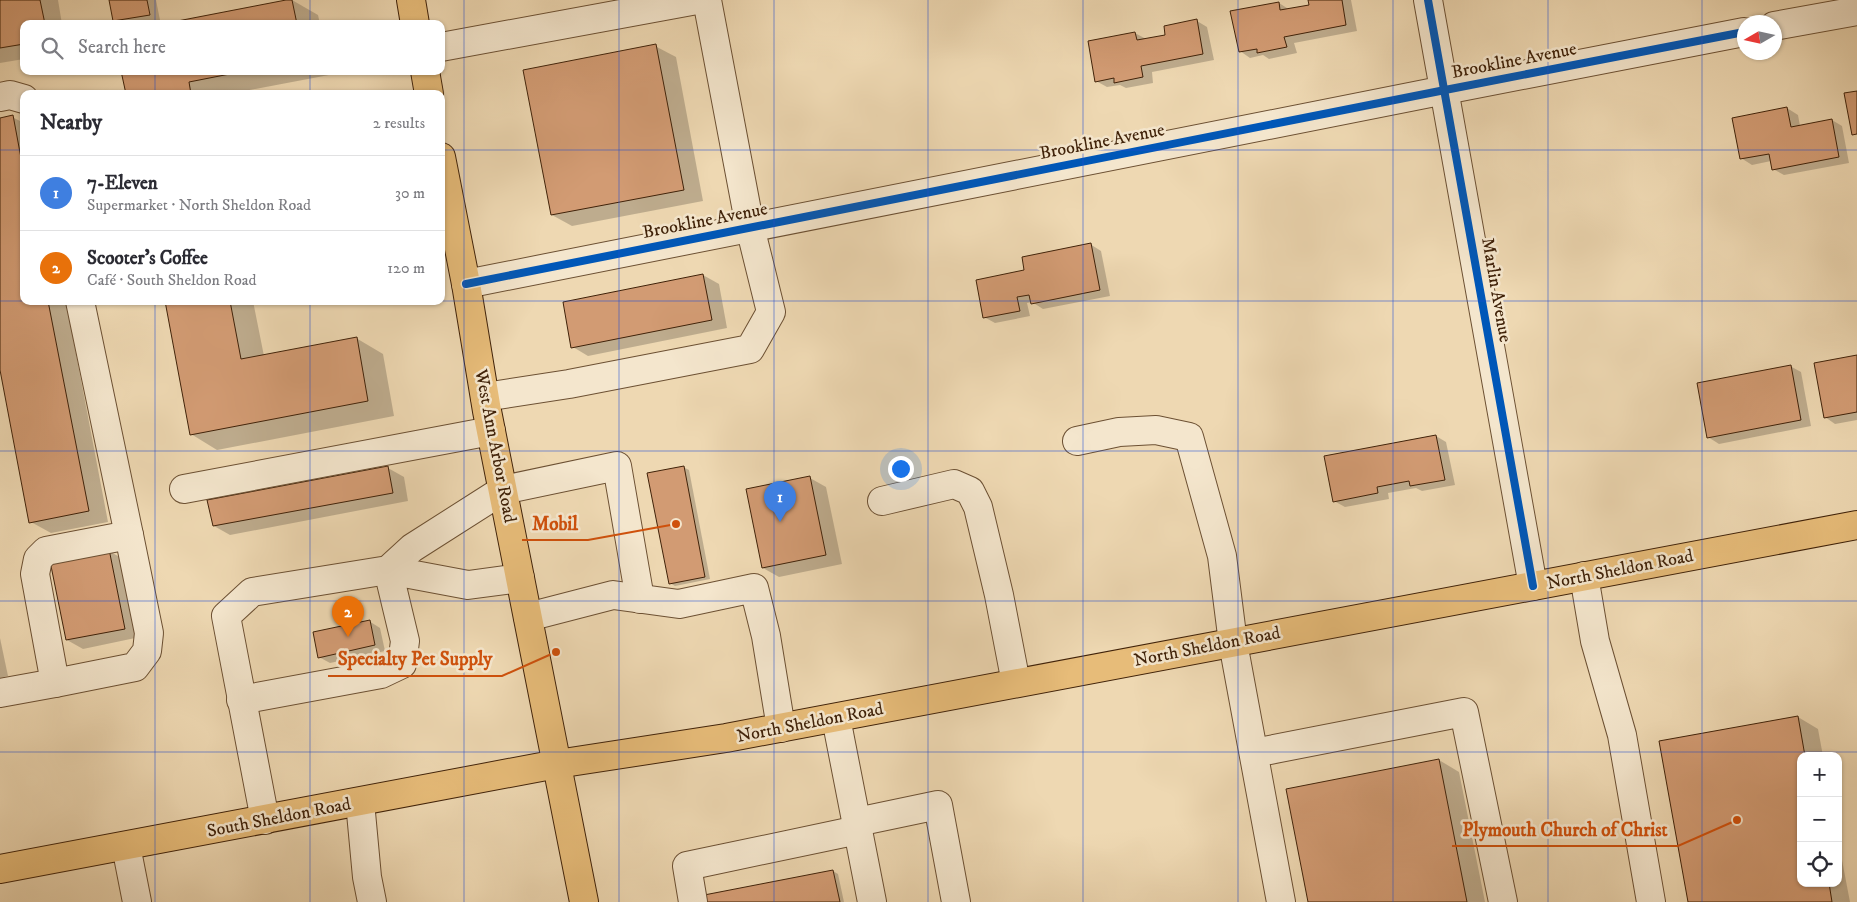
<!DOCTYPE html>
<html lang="en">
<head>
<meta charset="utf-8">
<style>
	:root { --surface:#fff; --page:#f2f2f3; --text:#2b2b33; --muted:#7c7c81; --line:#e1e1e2; --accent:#b45309 }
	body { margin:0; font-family:"IM FELL DW Pica",serif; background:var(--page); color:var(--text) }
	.controls { position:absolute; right:15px; bottom:15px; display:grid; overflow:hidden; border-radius:10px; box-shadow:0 1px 4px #0004 }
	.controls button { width:45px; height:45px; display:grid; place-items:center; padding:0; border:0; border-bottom:1px solid var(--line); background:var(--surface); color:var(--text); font:25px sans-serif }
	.compass { position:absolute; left:1737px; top:15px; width:45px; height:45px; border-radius:50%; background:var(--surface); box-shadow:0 1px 4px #0004; rotate:261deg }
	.you { position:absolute; left:900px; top:468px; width:18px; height:18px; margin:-12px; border:4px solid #fff; border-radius:50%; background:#1a73e8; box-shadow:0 0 0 8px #1a73e833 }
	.badge { display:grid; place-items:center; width:32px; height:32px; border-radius:50%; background:var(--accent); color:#fff; font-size:16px; font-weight:700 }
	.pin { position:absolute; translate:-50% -41px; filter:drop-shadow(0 1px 2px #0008) }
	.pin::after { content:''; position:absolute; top:26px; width:18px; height:15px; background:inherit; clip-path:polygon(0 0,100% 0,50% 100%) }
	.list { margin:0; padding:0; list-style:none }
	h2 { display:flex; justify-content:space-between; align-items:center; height:65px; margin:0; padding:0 20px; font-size:21px }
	h2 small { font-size:16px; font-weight:400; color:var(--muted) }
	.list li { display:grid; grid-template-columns:32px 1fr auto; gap:15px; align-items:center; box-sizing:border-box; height:75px; padding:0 20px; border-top:1px solid var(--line) }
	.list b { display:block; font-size:19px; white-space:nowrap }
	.list p { margin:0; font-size:16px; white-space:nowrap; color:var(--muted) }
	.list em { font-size:16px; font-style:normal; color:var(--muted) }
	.icon { flex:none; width:28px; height:28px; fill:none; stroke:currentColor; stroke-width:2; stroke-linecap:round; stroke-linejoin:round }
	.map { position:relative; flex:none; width:1857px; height:902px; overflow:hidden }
	.search { position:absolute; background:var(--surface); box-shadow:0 1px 4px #0004; left:20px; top:20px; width:425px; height:55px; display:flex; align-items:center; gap:12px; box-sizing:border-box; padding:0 18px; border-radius:10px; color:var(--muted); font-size:19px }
	.panel { position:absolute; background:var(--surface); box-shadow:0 1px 4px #0004; left:20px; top:90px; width:425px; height:215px; border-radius:10px }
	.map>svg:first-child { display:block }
</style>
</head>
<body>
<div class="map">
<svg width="1857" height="902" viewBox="0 0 1857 902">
	<rect width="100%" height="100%" fill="#eed8b2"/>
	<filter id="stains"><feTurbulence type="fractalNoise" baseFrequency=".004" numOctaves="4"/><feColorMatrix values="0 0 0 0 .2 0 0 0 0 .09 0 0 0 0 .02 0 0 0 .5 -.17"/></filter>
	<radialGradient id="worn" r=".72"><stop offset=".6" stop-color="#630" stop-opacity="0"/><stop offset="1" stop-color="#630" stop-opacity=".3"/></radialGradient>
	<g fill="#0003">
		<polygon points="0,0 58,0 62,24 24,24 24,59 0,63"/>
		<polygon points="110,0 156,0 160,20 141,24 120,24 114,20"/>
		<polygon points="292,0 318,15 320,24 168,24"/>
		<polygon points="1309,0 1351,0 1357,31 1294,43 1297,53 1269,59 1263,55 1250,58 1240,51 1279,3 1290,10 1310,6"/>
		<polygon points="1197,21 1207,27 1214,60 1152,72 1153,83 1126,88 1120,85 1107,87 1096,81 1135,33 1146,39 1167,36"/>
		<polygon points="655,46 676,57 703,201 572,226 552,215"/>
		<polygon points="123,71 328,71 329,75 229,94 127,94"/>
		<polygon points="1787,108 1798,115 1800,126 1832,120 1842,126 1849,163 1784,175 1773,169 1771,161 1752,165 1741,158"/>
		<polygon points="12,117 24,123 24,301 66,301 108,522 51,533 31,522 0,363 0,119"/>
		<polygon points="1090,244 1101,251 1110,296 1043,309 1032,302 1027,303 1030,316 995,323 984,317 1026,271"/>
		<polygon points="703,275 719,284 727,328 588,356 573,347"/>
		<polygon points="166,301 253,301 264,356 356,338 383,354 394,416 217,450 191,434"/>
		<polygon points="1857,356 1857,420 1835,424 1825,417"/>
		<polygon points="1790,366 1801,372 1811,426 1719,444 1708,437"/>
		<polygon points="1436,436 1446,442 1455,485 1422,491 1416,488 1388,493 1389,499 1345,507 1334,501"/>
		<polygon points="683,467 689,470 710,579 675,586 670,583"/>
		<polygon points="388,468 404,477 408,501 230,535 214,526"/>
		<polygon points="810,478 826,487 842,564 779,577 763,568"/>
		<polygon points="109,551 125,560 140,637 83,649 67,640"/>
		<polygon points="369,621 380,628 385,651 330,663 319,657"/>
		<polygon points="0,638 8,676 0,678"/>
		<polygon points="1798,717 1818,729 1823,756 1801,756 1801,883 1838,883 1838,839 1850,902 1690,902"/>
		<polygon points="1439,760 1459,772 1485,902 1309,902"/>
		<polygon points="833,871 838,874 844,902 701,902"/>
	</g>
	<g fill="#d29b73" stroke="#402209">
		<polygon points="0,0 40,0 45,24 24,24 24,44 0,48"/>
		<polygon points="109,0 147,0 150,15 113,21"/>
		<polygon points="286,0 292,0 297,24 162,24"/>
		<polygon points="1308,0 1342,0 1346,25 1284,37 1287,47 1257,53 1257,49 1239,52 1230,11 1279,2 1280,10 1309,5"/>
		<polygon points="1197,19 1203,54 1141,66 1143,77 1114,83 1114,78 1095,82 1088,41 1135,32 1137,40 1165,35 1164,26"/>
		<polygon points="656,44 684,190 551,215 523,70"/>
		<polygon points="121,71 245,71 189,82 191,94 126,94"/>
		<polygon points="1857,91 1857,134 1852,135 1844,93"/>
		<polygon points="1787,107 1791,127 1832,119 1839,157 1772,170 1769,154 1740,159 1732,118"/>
		<polygon points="13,115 24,174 24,301 48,301 89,511 29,523 0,370 0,118"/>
		<polygon points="1091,243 1100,290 1031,304 1029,295 1017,297 1020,311 983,318 976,280 1024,270 1022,257"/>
		<polygon points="703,274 712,320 571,348 563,302"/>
		<polygon points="165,301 230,301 241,359 357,337 368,401 190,435"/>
		<polygon points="1857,355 1857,412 1824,418 1814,363"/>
		<polygon points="1791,365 1801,420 1707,438 1697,383"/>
		<polygon points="1436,435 1445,480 1410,486 1409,481 1377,487 1378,493 1333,502 1324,456"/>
		<polygon points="388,466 393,493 213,526 207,500"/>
		<polygon points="684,466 705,577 669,584 647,473"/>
		<polygon points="810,476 826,555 762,568 746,489"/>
		<polygon points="109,549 125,629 66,640 50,561"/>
		<polygon points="370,620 375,645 318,658 313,632"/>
		<polygon points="1798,716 1805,756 1801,756 1801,883 1829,883 1832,902 1688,902 1659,741"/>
		<polygon points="1439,759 1467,902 1308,902 1286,789"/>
		<polygon points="833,870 840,902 700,902 699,896"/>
	</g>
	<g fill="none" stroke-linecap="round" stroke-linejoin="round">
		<g stroke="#6c5033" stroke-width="30">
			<g id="minor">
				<polyline points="1428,0 1533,586"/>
				<polyline points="1774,26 1857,11"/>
				<polyline points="441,47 697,0"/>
				<polyline points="0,97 10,95 24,99"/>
				<polyline points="466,284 1445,90 1744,32"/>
				<polyline points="485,397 569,384 750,349 771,312 750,227 707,0"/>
				<polyline points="1077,441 1119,432 1156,430 1189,437 1222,556 1233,643 1281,902"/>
				<polyline points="184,489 491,431"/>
				<polyline points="882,501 954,484 970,491 978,507 999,595 1016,683"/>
				<polyline points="1584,576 1595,641 1622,735 1651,902"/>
				<polyline points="528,617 613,595 679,604 754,588 766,636 781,728"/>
				<polyline points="55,683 135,667 147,651 149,633 129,535"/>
				<polyline points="0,693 55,683 35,574 38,559 46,551 129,535 80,301"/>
				<polyline points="241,700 381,674 402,664 405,641 388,570 468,585 520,578"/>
				<polyline points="836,718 872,902"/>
				<polyline points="1254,753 1464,712 1503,902"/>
				<polyline points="360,802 367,877 372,902"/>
				<polyline points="265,820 226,616 252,592 388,570 412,548 503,490 617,466 640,599"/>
				<polyline points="857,822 938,805 956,902"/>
				<polyline points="126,846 137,902"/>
				<polyline points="693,902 687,866 858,830"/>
			</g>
		</g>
		<g stroke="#402209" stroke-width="30">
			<g id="major">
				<polyline points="411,0 415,24"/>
				<polyline points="425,71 429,94"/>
				<polyline points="441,157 466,284 487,411 584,902"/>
				<polyline points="0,869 557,764 726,738 1857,525"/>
			</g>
		</g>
		<use href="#minor" stroke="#f4e6cd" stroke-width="28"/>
		<use href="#major" stroke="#e7bc79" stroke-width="28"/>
		<g stroke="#f4e6cd" stroke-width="11">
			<g id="cycleway">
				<polyline points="1428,0 1533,586"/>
				<polyline points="466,284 1445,90 1744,32"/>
			</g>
		</g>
		<use href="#cycleway" stroke="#0057b8" stroke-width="8"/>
	</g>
	<path fill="none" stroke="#1d4ed8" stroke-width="1" stroke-opacity="0.55" d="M155,0V24M310,0V24M464,0V902M619,0V902M774,0V902M928,0V902M1083,0V902M1238,0V902M1393,0V902M1548,0V902M1702,0V902M155,71V94M310,71V94M0,150H24M441,150H1857M0,301H24M155,301V902M310,301V902M441,301H1857M0,451H1857M0,601H1857M0,752H1857"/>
	<g text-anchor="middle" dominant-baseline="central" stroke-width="5" stroke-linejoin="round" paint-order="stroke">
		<g font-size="18" fill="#402209" stroke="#f4e6cd">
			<text transform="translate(1514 61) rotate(-11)">Brookline Avenue</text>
			<text transform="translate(1102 142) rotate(-11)">Brookline Avenue</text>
			<text transform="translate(705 221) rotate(-11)">Brookline Avenue</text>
			<text transform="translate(1496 290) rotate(80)">Marlin Avenue</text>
			<text transform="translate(495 446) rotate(79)">West Ann Arbor Road</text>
			<text transform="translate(1620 570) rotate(-11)">North Sheldon Road</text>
			<text transform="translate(1207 647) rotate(-11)">North Sheldon Road</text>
			<text transform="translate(810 723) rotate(-11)">North Sheldon Road</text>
			<text transform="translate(279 818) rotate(-11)">South Sheldon Road</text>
		</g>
	</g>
	<path fill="none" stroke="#cf510c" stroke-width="2" d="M676 524L588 540H522M556 652L502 676H328M1737 820L1678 846H1452"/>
	<g fill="#cf510c" stroke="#f4e6cd" stroke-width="2">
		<circle cx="676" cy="524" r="5"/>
		<circle cx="556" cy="652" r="5"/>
		<circle cx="1737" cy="820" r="5"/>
	</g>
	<g font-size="19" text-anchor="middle" font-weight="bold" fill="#cf510c" stroke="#f4e6cd" stroke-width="5" stroke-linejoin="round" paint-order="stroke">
		<text x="555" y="530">Mobil</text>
		<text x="415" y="665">Specialty Pet Supply</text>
		<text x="1565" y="836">Plymouth Church of Christ</text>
	</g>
	<rect width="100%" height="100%" filter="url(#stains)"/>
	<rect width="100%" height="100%" fill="url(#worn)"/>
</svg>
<div class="controls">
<button>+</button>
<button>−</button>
<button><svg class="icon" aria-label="locate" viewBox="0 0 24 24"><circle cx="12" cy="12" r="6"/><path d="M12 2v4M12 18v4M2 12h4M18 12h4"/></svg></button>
</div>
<svg class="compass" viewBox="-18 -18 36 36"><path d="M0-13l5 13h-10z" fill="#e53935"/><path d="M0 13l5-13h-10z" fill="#7c7c81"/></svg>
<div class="you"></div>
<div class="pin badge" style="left:780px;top:522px;background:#3f7fe0">1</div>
<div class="pin badge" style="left:348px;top:637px;background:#e8710a">2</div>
<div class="search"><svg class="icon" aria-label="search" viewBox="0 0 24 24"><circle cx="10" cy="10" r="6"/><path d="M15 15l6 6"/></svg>Search here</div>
<section class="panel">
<h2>Nearby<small>2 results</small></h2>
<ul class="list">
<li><span class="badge" style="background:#3f7fe0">1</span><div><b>7-Eleven</b><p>Supermarket · North Sheldon Road</p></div><em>30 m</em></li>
<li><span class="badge" style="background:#e8710a">2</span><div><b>Scooter's Coffee</b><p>Café · South Sheldon Road</p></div><em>120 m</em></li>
</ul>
</section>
</div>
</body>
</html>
